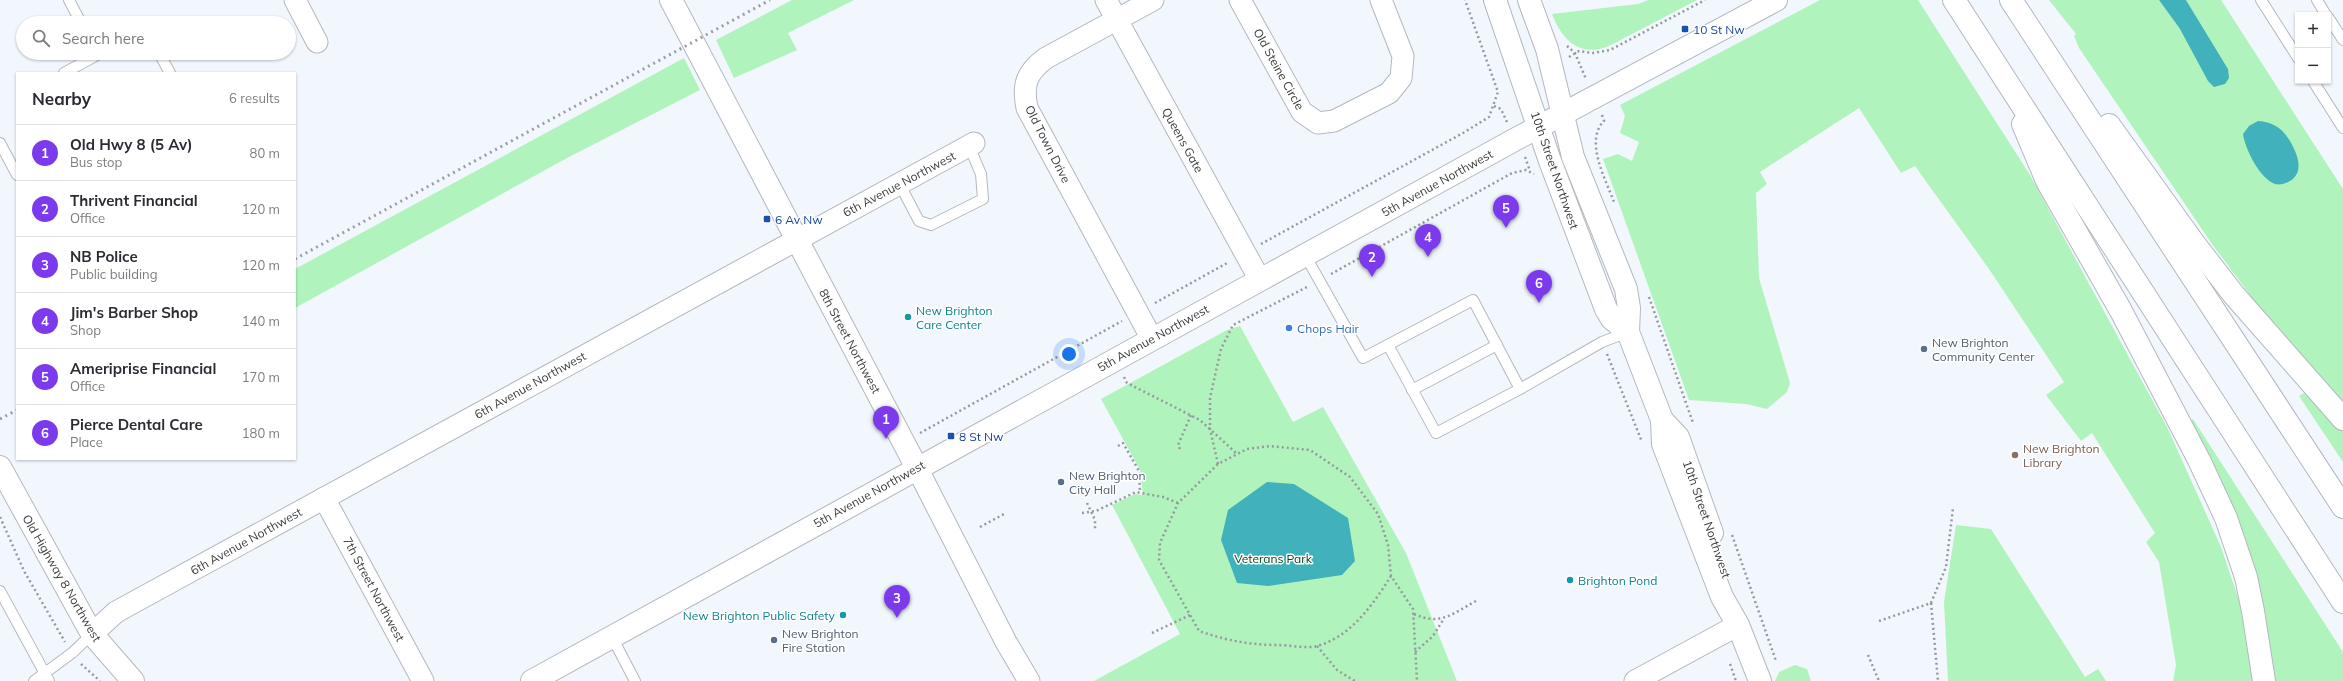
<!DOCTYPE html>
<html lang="en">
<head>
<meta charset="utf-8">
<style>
	:root { --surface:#fff; --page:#f2f2f3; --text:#2b2b33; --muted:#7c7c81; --line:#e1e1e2; --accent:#7c3aed }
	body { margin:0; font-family:Mulish,sans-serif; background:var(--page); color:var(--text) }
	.controls { position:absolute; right:12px; top:12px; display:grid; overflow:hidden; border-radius:0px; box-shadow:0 1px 3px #0004 }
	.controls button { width:36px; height:36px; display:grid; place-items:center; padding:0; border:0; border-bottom:1px solid var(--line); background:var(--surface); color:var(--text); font:20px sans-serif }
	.you { position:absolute; left:1069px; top:354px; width:14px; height:14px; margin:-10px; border:3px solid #fff; border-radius:50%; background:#1a73e8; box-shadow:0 0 0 6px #1a73e833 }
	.badge { display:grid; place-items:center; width:26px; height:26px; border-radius:50%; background:var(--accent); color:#fff; font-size:13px; font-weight:700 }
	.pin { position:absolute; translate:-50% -33px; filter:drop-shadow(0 1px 2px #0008) }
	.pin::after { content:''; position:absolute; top:21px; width:14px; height:12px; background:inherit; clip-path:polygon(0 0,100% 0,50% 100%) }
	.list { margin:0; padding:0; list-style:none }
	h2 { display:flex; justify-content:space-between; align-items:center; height:52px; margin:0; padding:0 16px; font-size:17px }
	h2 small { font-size:13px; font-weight:400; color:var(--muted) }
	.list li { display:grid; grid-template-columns:26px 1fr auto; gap:12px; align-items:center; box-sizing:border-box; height:56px; padding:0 16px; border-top:1px solid var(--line) }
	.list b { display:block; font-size:15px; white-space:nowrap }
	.list p { margin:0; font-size:13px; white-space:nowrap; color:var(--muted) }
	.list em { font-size:13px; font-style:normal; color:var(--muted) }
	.icon { flex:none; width:22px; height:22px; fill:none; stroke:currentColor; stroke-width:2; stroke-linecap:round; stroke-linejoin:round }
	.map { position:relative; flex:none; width:2343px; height:681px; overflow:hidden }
	.search { position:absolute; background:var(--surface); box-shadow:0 1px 3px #0004; left:16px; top:16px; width:280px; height:44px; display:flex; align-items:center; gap:10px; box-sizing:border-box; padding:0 14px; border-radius:22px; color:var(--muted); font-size:15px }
	.panel { position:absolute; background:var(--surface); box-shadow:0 1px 3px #0004; left:16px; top:72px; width:280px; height:388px; border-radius:0px }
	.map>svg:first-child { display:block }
</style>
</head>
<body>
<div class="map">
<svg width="2343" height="681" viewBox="0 0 2343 681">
	<rect width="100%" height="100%" fill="#f2f7fe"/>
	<g fill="#b0f3bc" fill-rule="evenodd">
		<polygon points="792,0 854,0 788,33 797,50 734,78 716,40"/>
		<path d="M1648,0H1697L1611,45C1582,59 1562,41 1552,14L1638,4Z"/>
		<polygon points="1820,0 1918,0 2030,175 2168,429 2221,547 2244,615 2254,681 2173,681 2176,665 2159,562 2146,542 2155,533 2092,433 2081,441 2046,395 2064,382 1989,269 1915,166 1901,173 1859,108 1760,172 1767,184 1756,193 1759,278 1790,383 1787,392 1767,409 1746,404 1689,400 1603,159 1618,154 1632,161 1639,142 1620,133 1625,116 1620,105"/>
		<path d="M2049,0H2159L2180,29L2228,69L2186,0H2221L2343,189V409L2276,330L2212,244L2079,48L2074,36L2076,34ZM2283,131C2292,145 2303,160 2296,176Z"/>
		<polygon points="684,58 700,90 569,157 295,308 295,269"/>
		<polygon points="1240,326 1293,422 1323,407 1406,553 1457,681 1094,681 1180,634 1112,505 1135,494 1143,495 1140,470 1101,399 1227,330"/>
		<polygon points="2304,393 2343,430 2343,462 2299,396"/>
		<polygon points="2193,419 2343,652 2343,681 2268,681 2186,423"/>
		<polygon points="1956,525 1991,529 2085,677 2098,669 2106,681 1948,681 1944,602"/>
		<polygon points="1795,665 1807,669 1811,681 1775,681 1779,672"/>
	</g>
	<g fill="#41b1bc">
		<polygon points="2159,0 2186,0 2228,69 2229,78 2225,84 2214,87 2208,81 2180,29"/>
		<path d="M2258,121C2273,122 2282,128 2290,141C2297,153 2305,172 2290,181C2285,184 2280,185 2275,184C2260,179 2245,149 2243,134L2249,126Z"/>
		<polygon points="1267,482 1294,484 1348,518 1355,561 1342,575 1268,586 1237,583 1221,540 1228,510"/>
	</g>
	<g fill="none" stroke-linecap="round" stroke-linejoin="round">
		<g stroke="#b3b8bf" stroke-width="12">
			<g id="service">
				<polyline points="69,0 81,23"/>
				<polyline points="2261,0 2298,58"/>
				<polyline points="2317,0 2326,15"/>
				<polyline points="2328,17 2343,40"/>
				<polyline points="159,53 170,73"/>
				<polyline points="64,73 99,54"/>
				<polyline points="2313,81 2343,128"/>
				<polyline points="0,143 17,175"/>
				<polyline points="899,183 919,221 931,225 983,199 981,174 969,146"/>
				<polyline points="1305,255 1363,358 1473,300 1520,389 1602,342 1628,332"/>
				<polyline points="1388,345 1436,433 1520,389"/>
				<polyline points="1412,390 1497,345"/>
				<polyline points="0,591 49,681"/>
				<polyline points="612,637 635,681"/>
				<polyline points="34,681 72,653 92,634"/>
			</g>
		</g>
		<g stroke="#b3b8bf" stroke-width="23">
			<g id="minor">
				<polyline points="295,0 317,42"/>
				<polyline points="1106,0 1260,280"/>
				<polyline points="1240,0 1302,112 1318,123 1334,121 1389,93 1401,78 1403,56 1381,0"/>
				<path d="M1152,339L1027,108C1022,84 1027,72 1046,58L1153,0"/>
				<polyline points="917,468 1006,642 1029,681"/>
				<polyline points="324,498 423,681"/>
				<polyline points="92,634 116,612 974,143"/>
				<polyline points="1635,681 1738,625"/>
			</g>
		</g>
		<g stroke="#b3b8bf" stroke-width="24">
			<g id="tertiary">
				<polyline points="671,0 917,468"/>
				<polyline points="1495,0 1550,161 1606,309 1612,319 1628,332"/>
				<polyline points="1529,0 1547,49 1573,157 1626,289 1629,308 1628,332 1662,420 1663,444 1722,597 1738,625 1760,681"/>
				<polyline points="1662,420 1678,437 1712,533"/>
				<polyline points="0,467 92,634 133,681"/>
				<polyline points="532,681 1516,139 1776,0"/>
			</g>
		</g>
		<g stroke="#b3b8bf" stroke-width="24">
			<g id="motorway">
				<polyline points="1954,0 2343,602"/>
				<polyline points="2011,0 2343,507"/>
				<polyline points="2023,124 2047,181 2121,311 2199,460 2226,518 2246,577 2253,611 2264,681"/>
				<polyline points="2109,125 2193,242 2234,295 2343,419"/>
			</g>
		</g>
		<g stroke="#969a9e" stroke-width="2.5" stroke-dasharray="2 3" stroke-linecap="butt">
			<polyline points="1567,46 1575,53 1586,79"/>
			<polyline points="1569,57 1579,51 1593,53 1610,50 1705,0"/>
			<polyline points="1494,106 1501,109 1507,122"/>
			<path d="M1602,115L1604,121C1584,141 1606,180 1614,202"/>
			<polyline points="1525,157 1530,171"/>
			<polyline points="1261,244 1463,133 1489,117 1498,92 1465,0"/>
			<polyline points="1331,274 1512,173 1526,170 1534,174"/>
			<polyline points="1649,297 1693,423"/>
			<polyline points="1155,303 1229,262"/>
			<polyline points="1607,354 1642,442"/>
			<polyline points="1124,377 1127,383 1200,420 1236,453"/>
			<polyline points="920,433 1122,321"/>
			<polyline points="1118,446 1123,443 1139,471 1140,492"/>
			<polyline points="1180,449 1178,445 1191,415"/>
			<polyline points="1218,464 1210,429 1210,398 1221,349 1233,325 1307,287"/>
			<polyline points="1087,503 1095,520 1095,529"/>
			<polyline points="1082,513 1096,511 1136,492 1163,497 1178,503"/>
			<polyline points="0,517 24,571 65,642"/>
			<polyline points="980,527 1004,514"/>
			<polyline points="1732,535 1776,661"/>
			<path d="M1391,576C1374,603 1351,637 1317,646C1305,649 1289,645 1277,645C1249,645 1225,640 1199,631L1159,560L1160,543L1178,503L1218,464L1247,449L1270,446L1310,450L1350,477L1378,514L1388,545L1391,576L1413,609L1417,681"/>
			<polyline points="1931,603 1938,681"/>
			<path d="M1414,614C1440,626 1452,614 1476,601"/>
			<polyline points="1879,621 1931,603 1946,567 1953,508"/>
			<polyline points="1152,633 1190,615"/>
			<polyline points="1317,646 1337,670 1355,681"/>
			<polyline points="1415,652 1433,636 1443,620"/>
			<polyline points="1868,655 1879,681"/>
			<polyline points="81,664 100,681"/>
			<polyline points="1730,664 1736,681"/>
		</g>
		<use href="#service" stroke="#fff" stroke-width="10"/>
		<use href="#minor" stroke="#fff" stroke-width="21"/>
		<use href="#tertiary" stroke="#fff" stroke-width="22"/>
		<use href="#motorway" stroke="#fff" stroke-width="22"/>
		<g stroke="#9b9fa4" stroke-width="3" stroke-dasharray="2 4" stroke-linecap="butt">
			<polyline points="295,259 770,0"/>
			<polyline points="0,419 17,410"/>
		</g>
	</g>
	<g fill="#1a4fb4" stroke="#fff" stroke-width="1.5">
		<rect x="1681" y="25" width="8" height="8" rx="2"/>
		<rect x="763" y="215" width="8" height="8" rx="2"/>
		<rect x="947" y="432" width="8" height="8" rx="2"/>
	</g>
	<g fill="#0f9aa8" stroke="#fff" stroke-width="1.5">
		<circle cx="908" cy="317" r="4"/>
		<circle cx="1570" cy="580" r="4"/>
		<circle cx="843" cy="615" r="4"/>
	</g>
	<circle fill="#3f7fe0" stroke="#fff" stroke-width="1.5" cx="1289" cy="328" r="4"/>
	<g fill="#5c6f8a" stroke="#fff" stroke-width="1.5">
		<circle cx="1924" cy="349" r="4"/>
		<circle cx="1061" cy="482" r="4"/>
		<circle cx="774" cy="640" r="4"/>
	</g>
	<circle fill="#8d6e63" stroke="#fff" stroke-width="1.5" cx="2015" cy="455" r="4"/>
	<g text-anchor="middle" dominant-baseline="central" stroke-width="3" stroke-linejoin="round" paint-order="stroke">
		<g font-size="12" fill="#164399" stroke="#fff" text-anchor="start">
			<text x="1693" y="29">10 St Nw</text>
			<text x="775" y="219">6 Av Nw</text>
			<text x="959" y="436">8 St Nw</text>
		</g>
		<g font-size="12" fill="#3a3c3e" stroke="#fff">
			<text transform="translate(1279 69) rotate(61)">Old Steine Circle</text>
			<text transform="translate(1183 140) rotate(61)">Queens Gate</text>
			<text transform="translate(1048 144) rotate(63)">Old Town Drive</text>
			<text transform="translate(1555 170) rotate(71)">10th Street Northwest</text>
			<text transform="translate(1437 183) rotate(-29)">5th Avenue Northwest</text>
			<text transform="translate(899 184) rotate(-28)">6th Avenue Northwest</text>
			<text transform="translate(1153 338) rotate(-29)">5th Avenue Northwest</text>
			<text transform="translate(850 341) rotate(62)">8th Street Northwest</text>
			<text transform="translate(530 385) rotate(-29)">6th Avenue Northwest</text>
			<text transform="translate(869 494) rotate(-29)">5th Avenue Northwest</text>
			<text transform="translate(1707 519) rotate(71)">10th Street Northwest</text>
			<text transform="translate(246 541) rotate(-29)">6th Avenue Northwest</text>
			<text transform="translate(62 578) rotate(60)">Old Highway 8 Northwest</text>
			<text transform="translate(374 589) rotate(62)">7th Street Northwest</text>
		</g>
		<g font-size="12" fill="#0d838f" stroke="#fff" text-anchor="start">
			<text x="916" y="310">New Brighton<tspan x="916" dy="14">Care Center</tspan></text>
			<text x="1578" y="580">Brighton Pond</text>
			<text x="835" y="615" text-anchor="end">New Brighton Public Safety</text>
		</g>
		<g font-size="12" fill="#366cbe" stroke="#fff" text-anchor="start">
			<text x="1297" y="328">Chops Hair</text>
		</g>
		<g font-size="12" fill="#4e5e75" stroke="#fff" text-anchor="start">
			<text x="1932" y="342">New Brighton<tspan x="1932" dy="14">Community Center</tspan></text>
			<text x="1069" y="475">New Brighton<tspan x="1069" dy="14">City Hall</tspan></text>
			<text x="782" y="633">New Brighton<tspan x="782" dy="14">Fire Station</tspan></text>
		</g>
		<g font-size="12" fill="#785e54" stroke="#fff" text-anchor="start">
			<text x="2023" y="448">New Brighton<tspan x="2023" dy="14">Library</tspan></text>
		</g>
		<g font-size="12" fill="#014319" stroke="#fff">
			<text x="1273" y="558">Veterans Park</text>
		</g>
	</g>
</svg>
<div class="controls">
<button>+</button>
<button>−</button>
</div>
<div class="you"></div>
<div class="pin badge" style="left:886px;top:439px">1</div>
<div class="pin badge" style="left:1372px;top:277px">2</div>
<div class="pin badge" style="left:897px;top:618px">3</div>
<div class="pin badge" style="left:1428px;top:257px">4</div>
<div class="pin badge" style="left:1506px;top:228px">5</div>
<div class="pin badge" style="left:1539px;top:303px">6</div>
<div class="search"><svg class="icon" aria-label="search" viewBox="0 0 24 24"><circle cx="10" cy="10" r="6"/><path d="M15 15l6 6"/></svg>Search here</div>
<section class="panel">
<h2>Nearby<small>6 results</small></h2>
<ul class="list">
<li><span class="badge">1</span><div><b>Old Hwy 8 (5 Av)</b><p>Bus stop</p></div><em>80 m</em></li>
<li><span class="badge">2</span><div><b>Thrivent Financial</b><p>Office</p></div><em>120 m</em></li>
<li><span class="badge">3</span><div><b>NB Police</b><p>Public building</p></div><em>120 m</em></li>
<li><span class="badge">4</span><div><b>Jim's Barber Shop</b><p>Shop</p></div><em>140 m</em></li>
<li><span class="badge">5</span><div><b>Ameriprise Financial</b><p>Office</p></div><em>170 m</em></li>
<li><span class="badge">6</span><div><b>Pierce Dental Care</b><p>Place</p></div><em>180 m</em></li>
</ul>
</section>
</div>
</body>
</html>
